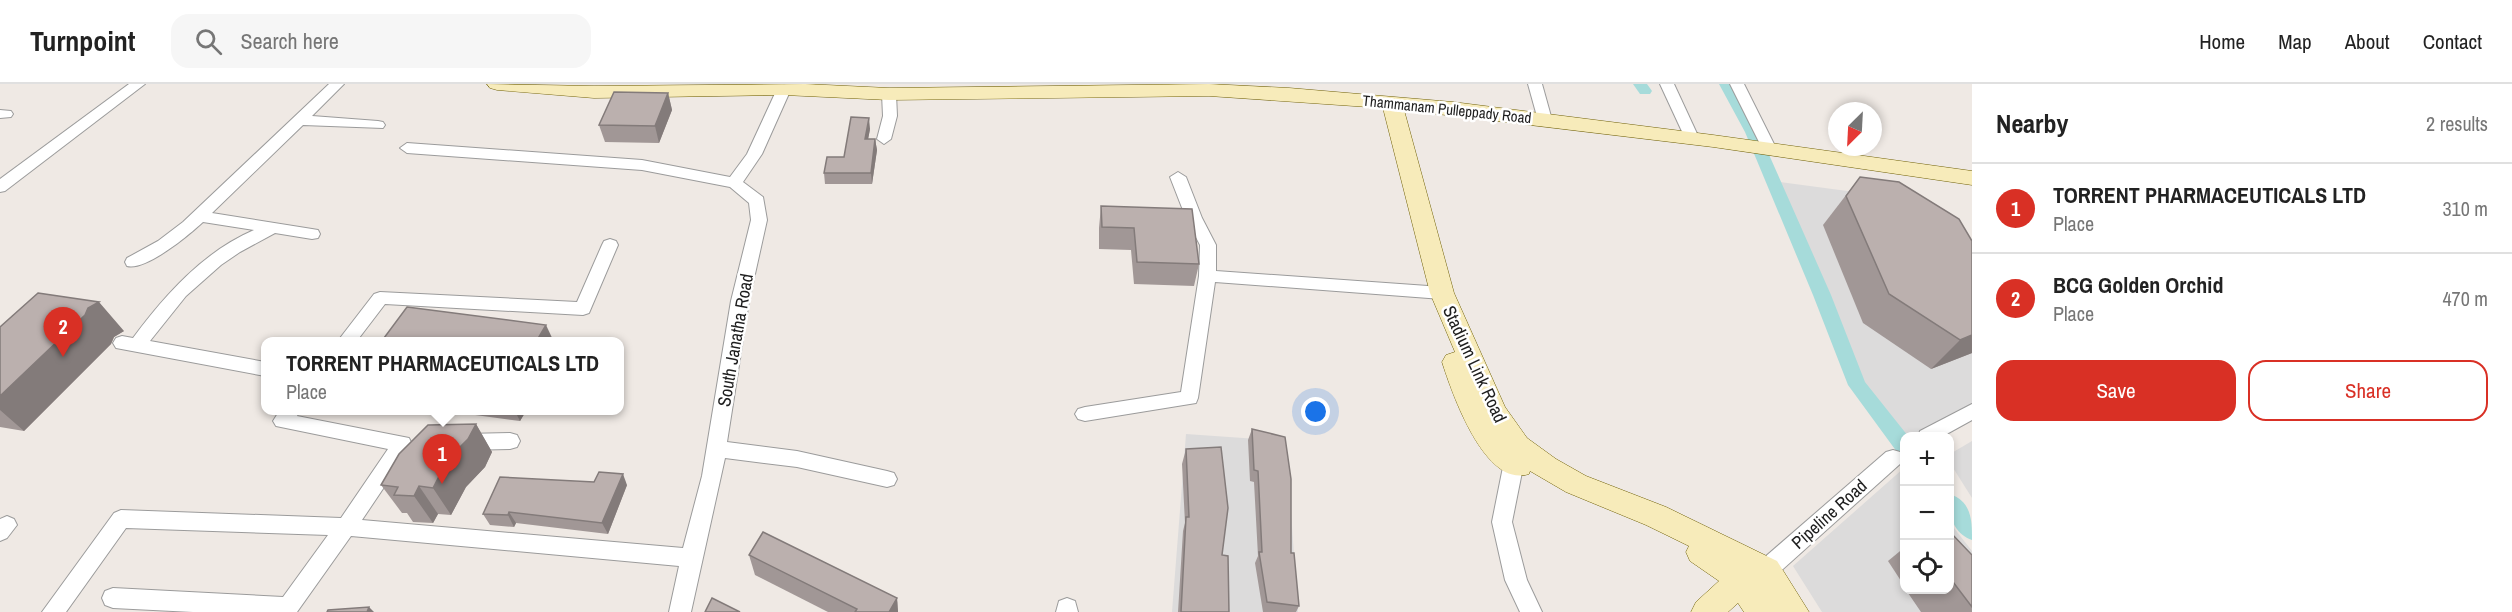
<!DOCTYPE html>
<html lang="en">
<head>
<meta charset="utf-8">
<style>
	:root { --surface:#fff; --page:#f6f6f6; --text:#222; --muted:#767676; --line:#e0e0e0; --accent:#d93025 }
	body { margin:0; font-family:"Archivo Narrow",sans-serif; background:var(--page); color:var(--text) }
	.controls { position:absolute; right:18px; bottom:18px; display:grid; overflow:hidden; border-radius:12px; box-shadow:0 3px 9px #0003 }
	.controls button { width:54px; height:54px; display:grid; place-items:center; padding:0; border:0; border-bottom:2px solid var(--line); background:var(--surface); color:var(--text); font:30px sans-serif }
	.compass { position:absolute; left:1828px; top:18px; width:54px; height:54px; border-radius:50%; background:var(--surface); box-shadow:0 3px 9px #0003; rotate:204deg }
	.you { position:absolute; left:1316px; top:328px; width:21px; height:21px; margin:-15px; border:4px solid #fff; border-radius:50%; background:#1a73e8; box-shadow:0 0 0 9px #1a73e833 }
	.badge { display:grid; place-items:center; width:39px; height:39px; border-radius:50%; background:var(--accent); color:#fff; font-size:20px; font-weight:700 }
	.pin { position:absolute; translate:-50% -50px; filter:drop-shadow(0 2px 3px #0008) }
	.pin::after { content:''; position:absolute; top:32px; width:21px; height:18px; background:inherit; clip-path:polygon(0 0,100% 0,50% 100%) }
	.popup { position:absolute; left:261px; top:253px; width:363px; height:78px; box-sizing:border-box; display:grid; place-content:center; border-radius:12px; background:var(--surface); filter:drop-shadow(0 2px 4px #0005); font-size:20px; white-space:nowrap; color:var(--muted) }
	.popup b { font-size:22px; color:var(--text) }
	.popup::after { content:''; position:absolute; left:50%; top:100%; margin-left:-12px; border:12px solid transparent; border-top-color:var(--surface) }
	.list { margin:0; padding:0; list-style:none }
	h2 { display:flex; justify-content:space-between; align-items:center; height:78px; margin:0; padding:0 24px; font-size:26px }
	h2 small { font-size:20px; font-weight:400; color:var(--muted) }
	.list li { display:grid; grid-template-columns:39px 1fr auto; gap:18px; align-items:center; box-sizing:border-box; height:90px; padding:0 24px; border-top:2px solid var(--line) }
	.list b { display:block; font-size:22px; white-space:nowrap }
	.list p { margin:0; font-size:20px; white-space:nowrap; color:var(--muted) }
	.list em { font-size:20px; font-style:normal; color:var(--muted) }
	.actions { display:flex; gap:12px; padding:18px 24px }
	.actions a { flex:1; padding:14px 0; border:2px solid var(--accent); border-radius:18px; text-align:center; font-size:21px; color:var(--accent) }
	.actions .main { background:var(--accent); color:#fff }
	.icon { flex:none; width:33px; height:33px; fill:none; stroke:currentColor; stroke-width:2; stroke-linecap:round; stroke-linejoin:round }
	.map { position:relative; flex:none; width:1972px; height:528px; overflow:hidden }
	header { display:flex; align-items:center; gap:36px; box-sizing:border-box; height:84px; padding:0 30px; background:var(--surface); border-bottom:2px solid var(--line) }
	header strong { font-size:28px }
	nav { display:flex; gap:33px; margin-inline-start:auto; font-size:21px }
	.search { width:420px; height:54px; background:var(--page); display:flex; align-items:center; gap:15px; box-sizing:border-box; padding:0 21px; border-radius:18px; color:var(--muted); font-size:22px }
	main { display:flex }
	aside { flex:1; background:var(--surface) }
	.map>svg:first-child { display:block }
</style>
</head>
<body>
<header>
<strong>Turnpoint</strong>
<div class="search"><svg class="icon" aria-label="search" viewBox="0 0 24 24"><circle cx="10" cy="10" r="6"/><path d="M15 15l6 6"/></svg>Search here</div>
<nav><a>Home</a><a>Map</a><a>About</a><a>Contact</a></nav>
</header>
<main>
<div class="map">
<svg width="1972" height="528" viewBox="0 0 1972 528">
	<rect width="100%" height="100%" fill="#efe9e4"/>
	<g fill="#dcdbdb">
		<polygon points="1773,97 1922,117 1972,202 1972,327 1927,352 1904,352 1904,361 1857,301 1822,211"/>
		<polygon points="1186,350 1286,357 1298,528 1172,528"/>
		<polygon points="1972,357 1972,414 1950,379 1950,370"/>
		<polygon points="1904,384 1904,506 1950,506 1950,439 1972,467 1972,528 1822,528 1793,482"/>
	</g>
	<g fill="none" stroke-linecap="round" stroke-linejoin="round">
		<g fill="#a6dbda" fill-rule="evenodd">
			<polygon points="1633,0 1647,0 1652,7 1650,10 1640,10"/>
			<polygon points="1719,0 1733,0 1759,48 1831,211 1865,298 1908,352 1904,352 1904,370 1897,368 1848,301 1813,211 1745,48"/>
			<path d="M1950,410C1972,418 1972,437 1972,456C1952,449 1948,429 1950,410Z"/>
		</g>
		<g stroke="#9b9b9b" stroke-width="2">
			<g id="street">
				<polygon points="129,0 145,0 5,107 0,108 0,95"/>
				<path d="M329,0H344L312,32L378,37L383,38L385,41L383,44L303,41L212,129L312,145L318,146L320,150L318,154L312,155L275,149L240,168L221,181L186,212L150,257L265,278V292L116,264L113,259L116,254L122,252L133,254C165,211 203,168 254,146L203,138C189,151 146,187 127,182L125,178L127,174L158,157L183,138Z"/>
				<polygon points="1528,0 1542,0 1552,36 1550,39 1540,39 1538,36"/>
				<polygon points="1660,0 1674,0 1699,54 1697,57 1692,59 1685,54"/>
				<polygon points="1730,0 1744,0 1777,66 1775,69 1765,69 1763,66"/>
				<polygon points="784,1 791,5 762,70 743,98 763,113 767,136 749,217 727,358 797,367 887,387 894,389 897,395 894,401 887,403 797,383 725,374 691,528 669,528 679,482 351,452 297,528 193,528 113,524 105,521 102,514 105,507 113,504 283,513 328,451 126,444 66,528 42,528 114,429 121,426 341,434 388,365 276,342 273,337 280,326 300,326 297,332 409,354 412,360 409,366 362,436 683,464 702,392 731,217 751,136 749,119 730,103 642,86 407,69 400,64 407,59 642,76 730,93 747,70 777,5"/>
				<polygon points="889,6 896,10 897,32 891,55 884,60 877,55 883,32 882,10"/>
				<polygon points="0,26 11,27 13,30 11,33 0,34"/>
				<polygon points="1178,88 1186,93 1202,134 1216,161 1216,187 1442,203 1448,205 1451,209 1448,213 1442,215 1215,198 1198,314 1196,319 1085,337 1078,335 1075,330 1078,325 1085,323 1181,308 1199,192 1200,161 1186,134 1170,93"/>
				<polygon points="610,155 616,157 618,161 589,229 583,231 385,220 356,258 337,258 374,210 380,208 577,218 602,161 604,157"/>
				<polygon points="1972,320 1972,336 1943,352 1918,352 1920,347"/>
				<polygon points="510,349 517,351 520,357 517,363 510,365 464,366 457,364 454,358 457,352 464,350"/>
				<polygon points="1893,366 1900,368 1903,374 1900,380 1774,493 1766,495 1758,493 1755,486 1758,479 1886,368"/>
				<polygon points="1514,370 1521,372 1524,378 1512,438 1527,496 1542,528 1520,528 1505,496 1492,438 1504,378 1507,372"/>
				<polygon points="7,432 14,435 17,441 7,454 0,457 0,435"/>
				<polygon points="1067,514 1075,517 1078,528 1056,528 1059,517"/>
			</g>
		</g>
		<g stroke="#716209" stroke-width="1">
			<path id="secondary" d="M487,0L594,2L805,0L889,4L1209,0L1289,4L1453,18L1713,51L1972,87V101L1713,63L1404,26L1454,209L1505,323L1527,354L1556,375L1586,392L1666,423L1777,477L1809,528H1744L1738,519L1728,528H1691L1696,518L1719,497L1690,477L1686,468L1689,462L1646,441L1566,408L1530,387L1529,390C1485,405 1452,309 1442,278L1446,271L1455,268L1430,209L1383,24L1209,12L889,16L784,11L594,14L497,6L490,4Z"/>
		</g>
		<use href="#street" fill="#fff" fill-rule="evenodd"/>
		<use href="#secondary" fill="#f7ebba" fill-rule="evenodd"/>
	</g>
	<g fill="#a19796">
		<polygon points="668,9 672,26 659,59 605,58 599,41"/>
		<polygon points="870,45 868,55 875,55 877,66 872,100 825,100 824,89 844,73"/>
		<polygon points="1860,93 1972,157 1972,269 1931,285 1863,239 1823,141"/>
		<polygon points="1101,122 1199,180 1194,202 1134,200 1131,166 1099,165 1099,144"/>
		<polygon points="0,243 124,247 114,253 111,260 24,347 0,343"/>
		<polygon points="446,327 526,327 520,337"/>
		<polygon points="476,340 492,368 485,383 466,403 451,431 438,430 433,439 413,438 407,429 402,429 381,401"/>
		<polygon points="1252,345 1291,469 1299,522 1296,528 1263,528 1255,479 1258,472 1254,398 1250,397 1248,356"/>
		<polygon points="1186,365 1222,471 1229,528 1178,528 1183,447 1185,439 1182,380"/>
		<polygon points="627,401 608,450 516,439 514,443 490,441 483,430"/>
		<polygon points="1950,448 1972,471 1972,528 1921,528 1906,506 1950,506"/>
		<polygon points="1905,463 1905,503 1888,477"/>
		<polygon points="749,471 897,514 898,528 828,528 755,491"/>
	</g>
	<g fill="#837b7a">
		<polygon points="668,9 672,26 659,59 655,42"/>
		<polygon points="869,34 870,45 866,66 865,55"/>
		<polygon points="875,55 877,66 872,100 871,89"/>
		<polygon points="99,218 124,247 114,253 111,260 24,347 0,326 0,312 88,224"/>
		<polygon points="546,241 554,258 536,258"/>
		<polygon points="1972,251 1972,269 1931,285 1960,256"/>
		<polygon points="515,327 526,327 520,337"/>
		<polygon points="476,340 492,368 485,383 466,403 451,431 433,404 448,375"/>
		<polygon points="623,390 627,401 608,450 602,439"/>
		<polygon points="419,402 438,430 433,439 414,412"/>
		<polygon points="509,428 516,439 514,443 508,431"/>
		<polygon points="897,514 898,528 889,528"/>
		<polygon points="369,523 374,528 367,528"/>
	</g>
	<g fill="#bbb0ae" stroke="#837b7a" stroke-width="1.5">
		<polygon points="614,8 668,9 655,42 599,41"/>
		<polygon points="851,33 869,34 865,55 875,55 871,89 824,89 827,73 844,73"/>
		<polygon points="1860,93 1899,98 1959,135 1972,157 1972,251 1960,256 1889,210 1846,112"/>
		<polygon points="1101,122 1192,125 1199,180 1137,178 1134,144 1102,143"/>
		<polygon points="38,209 99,218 88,224 85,231 0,312 0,243"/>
		<polygon points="407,223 546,241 536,258 381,258"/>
		<polygon points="476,340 468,355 448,375 433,404 419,402 414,412 394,411 398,403 381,401 399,370 428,341"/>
		<polygon points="1252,345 1285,353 1291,395 1291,469 1294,469 1299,522 1267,518 1259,468 1262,468 1258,387 1254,386"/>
		<polygon points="1221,363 1228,424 1222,471 1228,472 1229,528 1181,528 1186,433 1189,433 1186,365"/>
		<polygon points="599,388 623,390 602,439 509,428 508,431 483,430 500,393 594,398"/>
		<polygon points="763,448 897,514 889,528 855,528 857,525 749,471"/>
		<polygon points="1950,448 1972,471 1972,523 1950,494"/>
		<polygon points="712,514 740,528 705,528"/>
		<polygon points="369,523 367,528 327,528 328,526"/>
	</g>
	<g text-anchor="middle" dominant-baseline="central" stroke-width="5" stroke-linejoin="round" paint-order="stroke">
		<g font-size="15" fill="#1e1e1e" stroke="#fff">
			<text transform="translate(1447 25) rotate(6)">Thammanam Pulleppady Road</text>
		</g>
		<g font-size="18" fill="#1e1e1e" stroke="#fff">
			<text transform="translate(735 256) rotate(-80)">South Janatha Road</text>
			<text transform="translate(1475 280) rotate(65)">Stadium Link Road</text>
			<text transform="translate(1829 430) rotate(-42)">Pipeline Road</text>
		</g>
	</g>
</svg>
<div class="controls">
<button>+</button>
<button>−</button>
<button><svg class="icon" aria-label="locate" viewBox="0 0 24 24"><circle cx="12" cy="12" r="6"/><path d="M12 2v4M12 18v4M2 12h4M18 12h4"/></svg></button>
</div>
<svg class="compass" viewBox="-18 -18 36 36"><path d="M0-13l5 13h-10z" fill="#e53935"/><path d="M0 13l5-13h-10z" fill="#767676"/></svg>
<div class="you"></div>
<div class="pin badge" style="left:442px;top:400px">1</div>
<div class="popup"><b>TORRENT PHARMACEUTICALS LTD</b>Place</div>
<div class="pin badge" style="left:63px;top:273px">2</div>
</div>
<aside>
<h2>Nearby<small>2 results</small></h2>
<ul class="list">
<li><span class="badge">1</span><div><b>TORRENT PHARMACEUTICALS LTD</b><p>Place</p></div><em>310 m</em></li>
<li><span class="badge">2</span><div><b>BCG Golden Orchid</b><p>Place</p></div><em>470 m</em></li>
</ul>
<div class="actions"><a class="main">Save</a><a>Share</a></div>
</aside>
</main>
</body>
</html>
